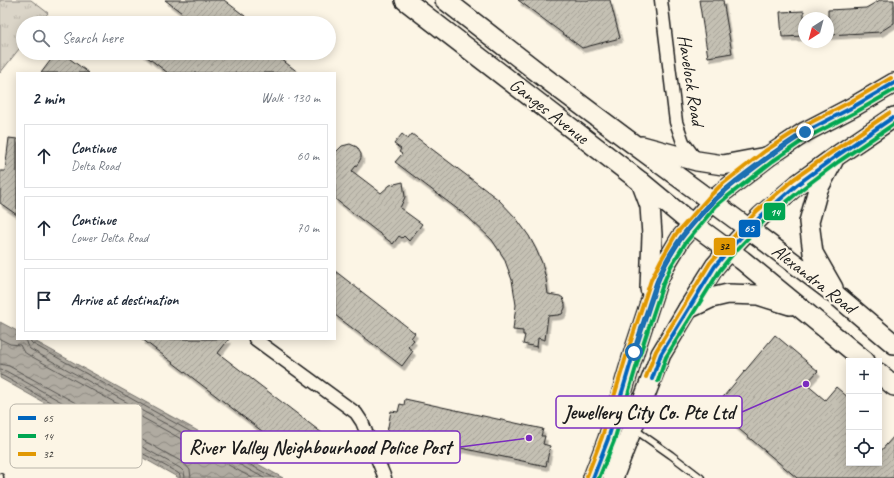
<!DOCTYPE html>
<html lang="en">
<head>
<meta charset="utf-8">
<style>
	:root { --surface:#fff; --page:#f2f2f3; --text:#1f2937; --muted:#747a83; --line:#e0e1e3 }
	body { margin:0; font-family:Caveat,sans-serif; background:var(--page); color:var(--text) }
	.controls { position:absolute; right:12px; bottom:12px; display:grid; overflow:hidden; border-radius:0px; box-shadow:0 2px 10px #0003 }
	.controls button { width:36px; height:36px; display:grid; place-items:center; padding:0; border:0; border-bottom:1px solid var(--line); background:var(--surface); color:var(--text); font:20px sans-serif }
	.compass { position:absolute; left:798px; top:12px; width:36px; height:36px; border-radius:50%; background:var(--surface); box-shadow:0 2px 10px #0003; rotate:216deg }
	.stop { position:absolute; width:12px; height:12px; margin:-9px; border:3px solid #1f6fb2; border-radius:50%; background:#fff }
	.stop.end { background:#1f6fb2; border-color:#fff; box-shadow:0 1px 4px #0008 }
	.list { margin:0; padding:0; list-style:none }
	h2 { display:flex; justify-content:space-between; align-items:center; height:52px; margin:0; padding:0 16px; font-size:17px }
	h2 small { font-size:13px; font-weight:400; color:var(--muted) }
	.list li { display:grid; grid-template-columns:26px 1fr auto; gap:12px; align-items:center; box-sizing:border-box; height:64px; margin:0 8px 8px; padding:0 8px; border:1px solid var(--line); border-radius:0px }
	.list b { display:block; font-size:15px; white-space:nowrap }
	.list p { margin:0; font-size:13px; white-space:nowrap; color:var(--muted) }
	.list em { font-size:13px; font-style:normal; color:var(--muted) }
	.icon { flex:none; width:22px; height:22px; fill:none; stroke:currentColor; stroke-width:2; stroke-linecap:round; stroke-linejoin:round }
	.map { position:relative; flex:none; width:894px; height:478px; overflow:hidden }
	.search { position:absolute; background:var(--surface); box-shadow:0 2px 10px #0003; left:16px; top:16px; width:320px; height:44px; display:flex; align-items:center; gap:10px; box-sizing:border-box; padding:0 14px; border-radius:22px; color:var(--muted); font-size:15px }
	.panel { position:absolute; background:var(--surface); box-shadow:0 2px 10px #0003; left:16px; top:72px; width:320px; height:268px; border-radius:0px }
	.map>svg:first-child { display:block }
</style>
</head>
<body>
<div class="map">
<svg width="894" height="478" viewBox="0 0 894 478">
	<defs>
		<pattern id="grass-tufts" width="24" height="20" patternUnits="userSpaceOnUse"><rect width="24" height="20" fill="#dbd5c8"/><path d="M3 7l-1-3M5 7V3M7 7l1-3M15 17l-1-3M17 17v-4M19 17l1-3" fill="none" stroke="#bbb6ab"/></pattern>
		<pattern id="water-waves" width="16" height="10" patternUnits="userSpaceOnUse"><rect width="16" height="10" fill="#b0aba1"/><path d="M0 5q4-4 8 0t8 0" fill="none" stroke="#8e8a82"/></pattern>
		<pattern id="building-hatch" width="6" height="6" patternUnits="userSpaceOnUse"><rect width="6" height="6" fill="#c4c0b3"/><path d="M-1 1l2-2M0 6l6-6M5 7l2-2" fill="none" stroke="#a8a499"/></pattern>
		<filter id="shadow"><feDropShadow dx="2.5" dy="4.5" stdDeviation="0" flood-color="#0004"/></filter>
	</defs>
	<rect width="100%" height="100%" fill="#fcf5e5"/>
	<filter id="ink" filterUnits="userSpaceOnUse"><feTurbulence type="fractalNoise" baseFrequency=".025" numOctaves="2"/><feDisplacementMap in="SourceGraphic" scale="8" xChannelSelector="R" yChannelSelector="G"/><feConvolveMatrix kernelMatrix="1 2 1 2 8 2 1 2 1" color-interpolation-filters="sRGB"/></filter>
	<g filter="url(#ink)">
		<polygon fill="url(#grass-tufts)" stroke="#7c7872" points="0,0 31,0 48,13 40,23 23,23 23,44 0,73"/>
		<polygon fill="url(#water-waves)" stroke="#75726c" points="0,322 17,331 17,339 31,339 283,478 179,478 0,378"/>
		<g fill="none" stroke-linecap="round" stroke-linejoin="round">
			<g stroke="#575551" stroke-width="1">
				<polyline points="0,339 10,344 20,345 23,351 27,354 252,478"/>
				<polyline points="25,339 27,345 30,349 264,478"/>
				<polyline points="30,339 31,342 33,344 274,478"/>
				<polyline points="0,364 9,366 184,463 190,470 191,478"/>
				<polyline points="0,370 6,371 180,468 184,472 185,478"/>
				<polyline points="0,375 3,376 178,473 180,475 180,478"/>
			</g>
		</g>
		<g fill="url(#building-hatch)" stroke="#1c1c1c" filter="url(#shadow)">
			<polygon points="165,0 224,0 254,23 195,23"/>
			<polygon points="518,0 610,0 620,38 582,48"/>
			<polygon points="699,0 723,0 732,53 708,57"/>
			<polygon points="880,0 894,0 894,23 880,32 828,35 828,10 866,8"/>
			<polygon points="804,11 804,36 782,37 780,12"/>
			<polygon points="56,53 62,53 89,73 41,73"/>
			<polygon points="142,53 285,53 281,59 299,73 168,73"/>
			<polygon points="402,134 408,139 412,134 499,200 516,218 529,236 536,249 542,263 546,279 548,294 560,296 563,298 565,304 565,308 562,314 558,315 548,316 545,340 538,338 537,347 523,344 525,335 523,335 523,331 513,330 516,305 512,280 504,258 492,240 468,217 395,162 402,154 399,152 401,149 394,144"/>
			<polygon points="9,138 17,139 17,215 0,203 0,171 5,171"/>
			<polygon points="350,144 357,147 361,154 361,158 359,162 352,171 381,193 390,185 403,182 405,197 400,208 422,224 409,241 404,236 402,238 399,236 393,244 335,199 335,153 342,146"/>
			<polygon points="335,271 415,333 411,338 414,340 408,347 413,351 402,366 335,315"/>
			<polygon points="775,335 818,371 806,384 825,400 836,387 849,398 849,463 879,463 879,453 894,436 894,478 797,478 714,408"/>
			<polygon points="142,339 229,339 218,353 322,433 311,448 306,444 299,452 297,450 293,455"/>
			<polygon points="405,399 543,429 541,436 545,436 543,444 550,446 546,466 461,448 452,454 440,451 434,442 387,432 391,411 398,412 400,404 404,405"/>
		</g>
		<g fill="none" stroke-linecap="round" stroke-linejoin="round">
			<g stroke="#1c1c1c" stroke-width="9">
				<g id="lane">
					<polyline points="634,429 671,455 701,478"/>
					<polyline points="0,477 0,478"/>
				</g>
			</g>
			<g stroke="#1c1c1c" stroke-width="15">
				<g id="street">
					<polyline points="661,0 676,122 683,142 697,161"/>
					<polyline points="255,339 356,413 362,422 385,478"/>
				</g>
			</g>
			<g stroke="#1c1c1c" stroke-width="22">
				<g id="primary">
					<polyline points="405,0 641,182 682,216 742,260 865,361"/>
					<polyline points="445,0 553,84 632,143 749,229 836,295 894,344"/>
					<polyline points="642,146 697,161 723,165 766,157"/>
					<polyline points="833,161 818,189 809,222 813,253 833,288"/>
					<polyline points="641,182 650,206 652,235 650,289"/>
					<polyline points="688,309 711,298 728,294 758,295 790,305"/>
					<polyline points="879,373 894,386"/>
					<polyline points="593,478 608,439 617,409 634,352 657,282 666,263 681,238 712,202 724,191 769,156 805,132 853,107 894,83"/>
					<polyline points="613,478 661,354 688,309 715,266 728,251 761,216 798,184 835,157 894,117"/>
				</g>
			</g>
			<use href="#lane" stroke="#fcf5e5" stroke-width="6"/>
			<use href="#street" stroke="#fcf5e5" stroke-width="12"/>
			<use href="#primary" stroke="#fcf5e5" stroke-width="19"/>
			<g stroke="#fcf5e5" stroke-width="7">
				<g id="bus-1">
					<polyline points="652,379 661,354 715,266 728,251 761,216 798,184 835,157 892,118"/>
					<polyline points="593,478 608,439 634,352 657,282 666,263 681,238 712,202 724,191 769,156 805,132 853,107 894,83"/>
				</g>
			</g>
			<g stroke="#fcf5e5" stroke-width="7">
				<g id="bus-2">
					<polyline points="658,381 666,357 720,270 732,255 765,220 802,189 838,162 894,124"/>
					<polyline points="599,478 614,441 640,354 663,284 671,266 686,242 716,206 728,196 773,161 808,137 856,112 894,90"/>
				</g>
			</g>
			<g stroke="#fcf5e5" stroke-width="7">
				<g id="bus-3">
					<polyline points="646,377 656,351 710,263 724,247 757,211 794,179 832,152 889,113"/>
					<polyline points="587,476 602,437 628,350 651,280 661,260 676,234 708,198 720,186 765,151 802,127 850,102 891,78"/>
				</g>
			</g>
			<use href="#bus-1" stroke="#0065bd" stroke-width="4"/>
			<use href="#bus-2" stroke="#00a651" stroke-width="4"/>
			<use href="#bus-3" stroke="#e19803" stroke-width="4"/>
		</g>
	</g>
	<g fill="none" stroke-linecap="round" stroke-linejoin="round" filter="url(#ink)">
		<path stroke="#1f6fb2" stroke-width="5" d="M634,352C639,337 644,322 649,306C654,292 658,277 665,264C695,206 752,167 805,132"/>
	</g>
	<g text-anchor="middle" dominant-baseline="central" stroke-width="4" stroke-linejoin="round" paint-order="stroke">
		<g font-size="19" fill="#1c1c1c" stroke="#fcf5e5">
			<text transform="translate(691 80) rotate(81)">Havelock Road</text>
			<text transform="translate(549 111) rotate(38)">Ganges Avenue</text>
			<text transform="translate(814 279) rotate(38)">Alexandra Road</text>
		</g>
	</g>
	<rect x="10" y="404" width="132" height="64" rx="6" fill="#fcf5e5" stroke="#b9b4a9" stroke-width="1"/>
	<rect x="18" y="416" width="18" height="4" fill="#0065bd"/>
	<rect x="18" y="434" width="18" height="4" fill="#00a651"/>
	<rect x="18" y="452" width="18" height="4" fill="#e19803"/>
	<g font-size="11" fill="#1c1c1c">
		<text x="43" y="422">65</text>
		<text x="43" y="440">14</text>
		<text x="43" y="458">32</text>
	</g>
	<path fill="none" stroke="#7b2cbf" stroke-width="1.5" d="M806 384L742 412M529 438L460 447"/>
	<g fill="#7b2cbf" stroke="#fcf5e5" stroke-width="1.5">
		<circle cx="806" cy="384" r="4"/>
		<circle cx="529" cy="438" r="4"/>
	</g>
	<g fill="#fcf5e5" stroke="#7b2cbf" stroke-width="1.5">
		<rect x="556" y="396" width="186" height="32" rx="4"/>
		<rect x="181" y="431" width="279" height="32" rx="4"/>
	</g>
	<g font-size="20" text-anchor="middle" font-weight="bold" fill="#1c1c1c">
		<text x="649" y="419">Jewellery City Co. Pte Ltd</text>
		<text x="320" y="454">River Valley Neighbourhood Police Post</text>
	</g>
	<g stroke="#fcf5e5" stroke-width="1.5">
		<rect x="763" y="202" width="23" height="19" rx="4" fill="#00a651"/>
		<rect x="738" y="219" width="23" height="19" rx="4" fill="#0065bd"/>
		<rect x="713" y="237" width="23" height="19" rx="4" fill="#e19803"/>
	</g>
	<g font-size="11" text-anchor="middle" font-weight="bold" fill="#fff">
		<text x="775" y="216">14</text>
		<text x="749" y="232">65</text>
	</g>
	<g font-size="11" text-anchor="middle" font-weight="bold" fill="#111">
		<text x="724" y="250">32</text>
	</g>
</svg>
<div class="controls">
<button>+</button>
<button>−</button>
<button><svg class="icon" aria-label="locate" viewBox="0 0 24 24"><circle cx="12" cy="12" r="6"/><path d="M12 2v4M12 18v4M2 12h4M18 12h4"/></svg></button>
</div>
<svg class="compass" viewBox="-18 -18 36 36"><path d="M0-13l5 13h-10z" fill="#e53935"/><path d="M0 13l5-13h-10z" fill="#747a83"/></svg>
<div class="stop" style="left:634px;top:352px"></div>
<div class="stop end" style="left:805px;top:132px"></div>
<div class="search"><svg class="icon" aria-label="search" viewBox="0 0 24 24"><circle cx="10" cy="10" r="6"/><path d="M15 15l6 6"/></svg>Search here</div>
<section class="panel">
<h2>2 min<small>Walk · 130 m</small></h2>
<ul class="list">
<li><svg class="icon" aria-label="ahead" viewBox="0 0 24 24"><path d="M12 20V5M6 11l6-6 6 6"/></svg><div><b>Continue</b><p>Delta Road</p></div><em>60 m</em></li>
<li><svg class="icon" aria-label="ahead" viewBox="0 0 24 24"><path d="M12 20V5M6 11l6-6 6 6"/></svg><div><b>Continue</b><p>Lower Delta Road</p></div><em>70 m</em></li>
<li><svg class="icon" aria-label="arrive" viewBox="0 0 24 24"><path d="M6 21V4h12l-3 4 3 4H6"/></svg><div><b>Arrive at destination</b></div></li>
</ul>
</section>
</div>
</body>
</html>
